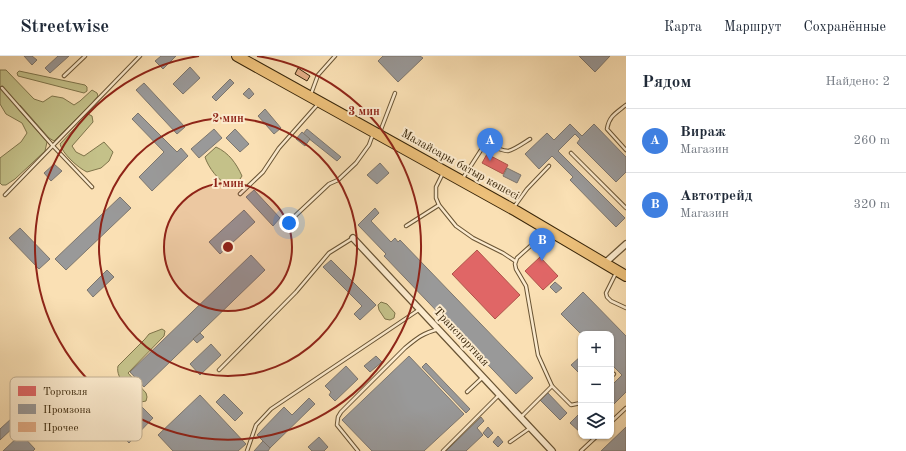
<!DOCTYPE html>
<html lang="ru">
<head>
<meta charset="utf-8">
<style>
	:root { --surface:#fff; --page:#f2f2f3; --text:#1f2937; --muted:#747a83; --line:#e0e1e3; --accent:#7c3aed }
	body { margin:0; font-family:"Old Standard TT",serif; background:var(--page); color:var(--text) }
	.controls { position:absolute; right:12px; bottom:12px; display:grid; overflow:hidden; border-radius:8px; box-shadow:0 1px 3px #0004 }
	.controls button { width:36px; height:36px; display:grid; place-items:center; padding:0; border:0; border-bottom:1px solid var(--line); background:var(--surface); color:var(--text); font:20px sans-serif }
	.you { position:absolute; left:289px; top:167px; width:14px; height:14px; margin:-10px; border:3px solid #fff; border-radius:50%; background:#1a73e8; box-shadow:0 0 0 6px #1a73e833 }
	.badge { display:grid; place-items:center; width:26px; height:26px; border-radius:50%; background:var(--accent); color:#fff; font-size:13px; font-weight:700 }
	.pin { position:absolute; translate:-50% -33px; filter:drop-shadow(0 1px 2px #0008) }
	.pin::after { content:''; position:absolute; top:21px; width:14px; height:12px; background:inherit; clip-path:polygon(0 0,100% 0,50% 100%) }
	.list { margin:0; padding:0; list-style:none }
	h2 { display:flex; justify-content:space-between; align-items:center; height:52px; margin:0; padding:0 16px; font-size:17px }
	h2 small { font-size:13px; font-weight:400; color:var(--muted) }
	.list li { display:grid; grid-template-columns:26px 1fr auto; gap:12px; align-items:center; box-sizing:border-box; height:64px; padding:0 16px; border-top:1px solid var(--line) }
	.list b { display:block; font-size:15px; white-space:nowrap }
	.list p { margin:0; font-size:13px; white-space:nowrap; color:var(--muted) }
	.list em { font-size:13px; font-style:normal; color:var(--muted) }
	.icon { flex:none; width:22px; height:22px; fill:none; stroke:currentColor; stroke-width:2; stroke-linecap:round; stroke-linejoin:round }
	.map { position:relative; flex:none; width:626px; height:395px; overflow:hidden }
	header { display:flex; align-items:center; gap:24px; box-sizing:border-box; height:56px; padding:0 20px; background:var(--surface); border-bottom:1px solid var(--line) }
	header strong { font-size:19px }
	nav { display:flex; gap:22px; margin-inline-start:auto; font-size:14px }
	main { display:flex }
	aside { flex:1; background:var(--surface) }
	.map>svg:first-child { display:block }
</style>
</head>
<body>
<header>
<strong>Streetwise</strong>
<nav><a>Карта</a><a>Маршрут</a><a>Сохранённые</a></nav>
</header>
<main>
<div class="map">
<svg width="626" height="395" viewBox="0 0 626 395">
	<rect width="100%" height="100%" fill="#fae0b4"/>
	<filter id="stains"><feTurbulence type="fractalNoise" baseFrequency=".005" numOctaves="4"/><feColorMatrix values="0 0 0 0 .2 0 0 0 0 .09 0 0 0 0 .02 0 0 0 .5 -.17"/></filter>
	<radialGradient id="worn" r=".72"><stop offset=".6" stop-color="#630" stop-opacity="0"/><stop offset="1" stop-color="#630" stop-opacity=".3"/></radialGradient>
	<g fill="#c4c189" stroke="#7e744a">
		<polygon points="0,14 6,14 34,43 43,46 52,40 63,42 74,49 80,45 92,34 97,37 98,40 93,46 54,85 49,82 20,49 18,53 47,86 45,95 15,123 6,129 2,129 0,127 0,102 21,86 27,77 22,67 6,58 0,48"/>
		<polygon points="19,15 85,29 87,31 87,35 84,37 18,20 17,17"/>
		<path d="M88,58L92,60L93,66L72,90L76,96L84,100L104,86L113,96L109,105L101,112L87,116C78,112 62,97 60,88Z"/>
		<path d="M216,91C229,97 236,107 242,120L236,129C235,129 229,129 229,129C219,126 208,111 205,101Z"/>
		<polygon points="381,246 387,248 395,257 394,262 390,264 385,263 379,254 378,249"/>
		<path d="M162,273L165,275L164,280L128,317L146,337L147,341L146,345L141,346C132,337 115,323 118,310L145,283L149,278Z"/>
	</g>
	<g fill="#e06666" stroke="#ae534a">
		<polygon points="487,98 508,109 503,118 482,107"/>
		<polygon points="477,194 520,239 495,263 452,218"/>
		<polygon points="540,201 558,220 543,234 525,215"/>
	</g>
	<g fill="#999" stroke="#7c766e">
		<polygon points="24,0 32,0 37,4 32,9"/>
		<polygon points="58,0 69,0 50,17 45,12"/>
		<polygon points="161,0 176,0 163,13 155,5"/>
		<polygon points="383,0 420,0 423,2 398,26 378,5"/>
		<polygon points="579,0 610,0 595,16"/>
		<polygon points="190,11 200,22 183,38 173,28"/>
		<polygon points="230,23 234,27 216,45 212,41"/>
		<polygon points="144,27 185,71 177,78 136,34"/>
		<polygon points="249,32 254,38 249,43 243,38"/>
		<polygon points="265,53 281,72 274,78 258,60"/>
		<polygon points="138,57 177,96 181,92 188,100 152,135 139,121 164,96 132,63"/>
		<polygon points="570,68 582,80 594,68 626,101 626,116 616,126 577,87 580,83 575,78 558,95 625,162 616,171 570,124 573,121 552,100 539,113 525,98 547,77 554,84"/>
		<polygon points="214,73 222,82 199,102 191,93"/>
		<polygon points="235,73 249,88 240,96 226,82"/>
		<polygon points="307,73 341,101 337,105 303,78"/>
		<polygon points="302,76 310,83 305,90 296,83"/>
		<polygon points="380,107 389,117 377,128 367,119"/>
		<polygon points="54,108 62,115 51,125 44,117"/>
		<polygon points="507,112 521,119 517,127 503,120"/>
		<polygon points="254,134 280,162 273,170 246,141"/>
		<polygon points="120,141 131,152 66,214 55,203"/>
		<polygon points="375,152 379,157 371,165 391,186 395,182 398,186 400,184 533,322 516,338 384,200 386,198 358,169"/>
		<polygon points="244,154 255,166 220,198 209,186"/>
		<polygon points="20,172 50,203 39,213 9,182"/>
		<polygon points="251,199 265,214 144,331 130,316"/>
		<polygon points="331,204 376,249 360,264 354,258 362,250 323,211"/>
		<polygon points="107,214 114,221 93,241 87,234"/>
		<polygon points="555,226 562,232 556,237 550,231"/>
		<polygon points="583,236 626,280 626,336 611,351 611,330 622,319 611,308 611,278 581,278 561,258"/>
		<polygon points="200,277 204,281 197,287 193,283"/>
		<polygon points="211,288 221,299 200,319 190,308"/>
		<polygon points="376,300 382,306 370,316 364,310"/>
		<polygon points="409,300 464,358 424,395 372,395 342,364"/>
		<polygon points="581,300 581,319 571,309"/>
		<polygon points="426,307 470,353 466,357 422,311"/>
		<polygon points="346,310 358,323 335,345 329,339 331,336 325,330"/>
		<polygon points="547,336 567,357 560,364 539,343"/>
		<polygon points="224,338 243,357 235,365 216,346"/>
		<polygon points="200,339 246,388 238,395 173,395 158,379"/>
		<polygon points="309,342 315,348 270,392 257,379 284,351 292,359"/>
		<polygon points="142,351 153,362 129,387 118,376"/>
		<polygon points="581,352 581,377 570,367 580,357 578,355"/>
		<polygon points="481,361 484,365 477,372 483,379 466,395 446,395"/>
		<polygon points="12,362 17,368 0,384 0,373"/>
		<polygon points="488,371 493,377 488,382 483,377"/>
		<polygon points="626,371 626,395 601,395"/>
		<polygon points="21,378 35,393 33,395 3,395"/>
		<polygon points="498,380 503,386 498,391 493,386"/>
		<polygon points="319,381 328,391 324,395 312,395 308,391"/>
		<polygon points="263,385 270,392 268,395 254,395"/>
	</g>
	<polygon fill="#e4ae87" stroke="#39260a" points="298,12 310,20 307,25 295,18"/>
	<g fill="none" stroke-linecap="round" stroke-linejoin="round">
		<g stroke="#695434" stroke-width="4.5">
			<g id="lane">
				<polyline points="64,20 85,0"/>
				<polyline points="2,32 53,90 92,131"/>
				<polyline points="311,38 318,19 335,0"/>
				<path d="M626,49C616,57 609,60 607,73L626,94"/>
				<polyline points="380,76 395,37"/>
				<polyline points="571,97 626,152"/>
				<polyline points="443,117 436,131 436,142 439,149 456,170 473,182 503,197 515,205"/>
				<path d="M463,122L483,91C492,88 500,95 508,95C514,94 525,86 530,83"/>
				<polyline points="240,138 263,116 279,92 318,48"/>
				<polyline points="5,139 140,0"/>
				<polyline points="514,151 527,133 549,110"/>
				<polyline points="295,160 329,128 338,124 356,107 369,89 373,78"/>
				<polyline points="406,170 439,149"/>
				<polyline points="546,176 517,202 515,208 516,213 526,230 538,299 552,330"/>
				<polyline points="616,217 606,237 607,241 611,245 626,252"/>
				<polyline points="219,314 296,236 329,197 353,182"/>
				<polyline points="611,321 614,318"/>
				<polyline points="467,336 483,321"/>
				<polyline points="521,361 552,330 571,349 581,347"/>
				<polyline points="611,366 626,352"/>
				<polyline points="510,386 530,372"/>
				<polyline points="247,395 256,369 271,353 420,253"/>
				<path d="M358,395L337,369L338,361L341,356L405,292C417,282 423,277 439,273"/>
				<polyline points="443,395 499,339"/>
				<polyline points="581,395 597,380"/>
			</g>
		</g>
		<g stroke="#695434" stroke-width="8">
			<g id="street">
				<polyline points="353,182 552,395"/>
				<polyline points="605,207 626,188"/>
			</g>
		</g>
		<g stroke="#39260a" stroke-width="12">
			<polyline id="highway" points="237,0 516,155 626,220"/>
		</g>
		<use href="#lane" stroke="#fcebce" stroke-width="2.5"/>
		<use href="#street" stroke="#fcebce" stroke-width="5.5"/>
		<use href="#highway" stroke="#edc07a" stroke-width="10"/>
	</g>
	<circle cx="228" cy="191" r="64" fill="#8f2418" fill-opacity=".12"/>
	<g fill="none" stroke="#8f2418" stroke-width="2">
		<circle cx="228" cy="191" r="64"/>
		<circle cx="228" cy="191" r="129"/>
		<path d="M257 0A193 193 0 1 1 199 0"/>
	</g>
	<g text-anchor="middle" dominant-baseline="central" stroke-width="4" stroke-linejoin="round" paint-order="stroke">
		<g font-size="12" fill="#39260a" stroke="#fcebce">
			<text transform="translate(460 109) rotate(29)">Малайсары батыр көшесі</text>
			<text transform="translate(461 281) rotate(47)">Транспортная</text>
		</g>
	</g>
	<rect x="10" y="321" width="132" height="64" rx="6" fill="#fcebce" stroke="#c2b093" stroke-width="1"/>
	<rect x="18" y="330" width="18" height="10" fill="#e06666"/>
	<rect x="18" y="348" width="18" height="10" fill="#999"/>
	<rect x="18" y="366" width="18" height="10" fill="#e4ae87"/>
	<g font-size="11" fill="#39260a">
		<text x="43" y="339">Торговля</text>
		<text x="43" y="357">Промзона</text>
		<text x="43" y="375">Прочее</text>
	</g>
	<circle cx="228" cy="191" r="6" fill="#8f2418" stroke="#fcebce" stroke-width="2"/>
	<g font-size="12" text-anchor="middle" font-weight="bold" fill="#8f2418" stroke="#fcebce" stroke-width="4" stroke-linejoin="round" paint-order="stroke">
		<text x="364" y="59">3 мин</text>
		<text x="228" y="66">2 мин</text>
		<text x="228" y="131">1 мин</text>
	</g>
	<rect width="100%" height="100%" filter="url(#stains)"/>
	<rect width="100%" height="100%" fill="url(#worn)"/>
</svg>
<div class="controls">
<button>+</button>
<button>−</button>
<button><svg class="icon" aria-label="layers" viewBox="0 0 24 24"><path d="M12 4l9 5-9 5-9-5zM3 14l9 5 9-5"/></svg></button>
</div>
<div class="you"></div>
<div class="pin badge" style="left:490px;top:105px;background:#3f7fe0">A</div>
<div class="pin badge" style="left:542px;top:205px;background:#3f7fe0">B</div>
</div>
<aside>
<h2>Рядом<small>Найдено: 2</small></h2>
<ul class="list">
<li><span class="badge" style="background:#3f7fe0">A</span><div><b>Вираж</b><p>Магазин</p></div><em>260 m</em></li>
<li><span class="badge" style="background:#3f7fe0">B</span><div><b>Автотрейд</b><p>Магазин</p></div><em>320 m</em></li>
</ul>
</aside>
</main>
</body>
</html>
